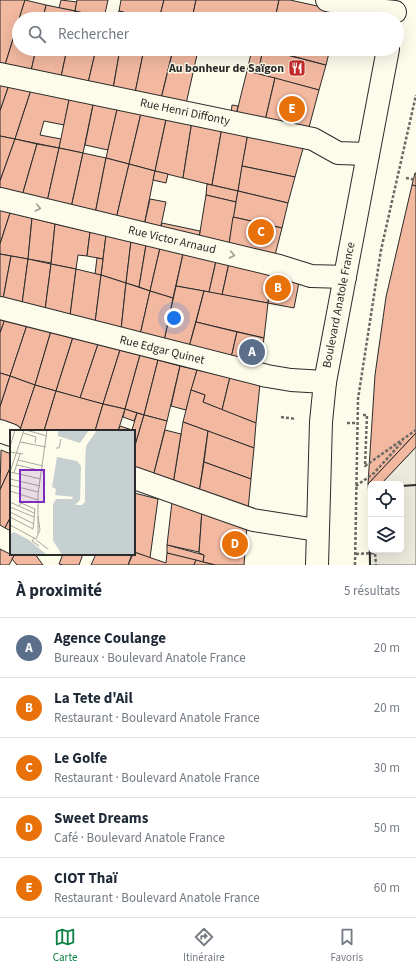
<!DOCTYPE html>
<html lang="fr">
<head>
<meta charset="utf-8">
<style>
	:root { --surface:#fff; --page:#f2f2f3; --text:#1f2937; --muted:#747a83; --line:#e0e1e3; --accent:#0b8043 }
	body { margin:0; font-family:"Source Sans 3",sans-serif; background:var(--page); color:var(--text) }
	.controls { position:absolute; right:12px; bottom:12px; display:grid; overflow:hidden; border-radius:6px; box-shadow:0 4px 16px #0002 }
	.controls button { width:36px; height:36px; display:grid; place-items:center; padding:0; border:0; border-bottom:1px solid var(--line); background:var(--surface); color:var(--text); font:20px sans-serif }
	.you { position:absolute; left:174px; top:318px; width:14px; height:14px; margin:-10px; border:3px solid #fff; border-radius:50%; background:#1a73e8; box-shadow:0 0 0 6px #1a73e833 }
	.badge { display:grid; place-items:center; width:26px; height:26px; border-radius:50%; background:var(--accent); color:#fff; font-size:13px; font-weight:700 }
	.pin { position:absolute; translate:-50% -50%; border:2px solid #fff; box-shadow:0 1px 4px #0006 }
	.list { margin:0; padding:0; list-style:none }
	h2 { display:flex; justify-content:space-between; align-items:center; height:52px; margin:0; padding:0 16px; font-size:17px }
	h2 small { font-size:13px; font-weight:400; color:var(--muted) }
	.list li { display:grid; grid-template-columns:26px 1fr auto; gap:12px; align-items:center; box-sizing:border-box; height:60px; padding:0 16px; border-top:1px solid var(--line) }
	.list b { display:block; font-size:15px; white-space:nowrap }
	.list p { margin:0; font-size:13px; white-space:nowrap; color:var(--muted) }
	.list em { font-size:13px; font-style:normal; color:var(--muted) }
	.icon { flex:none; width:22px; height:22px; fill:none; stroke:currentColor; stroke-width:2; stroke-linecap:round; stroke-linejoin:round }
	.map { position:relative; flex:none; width:416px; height:565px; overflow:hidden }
	.search { position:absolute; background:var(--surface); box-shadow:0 4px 16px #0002; left:12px; right:12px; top:12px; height:44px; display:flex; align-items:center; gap:10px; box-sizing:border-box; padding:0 14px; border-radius:22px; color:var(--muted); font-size:15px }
	.sheet { height:352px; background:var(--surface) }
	nav { display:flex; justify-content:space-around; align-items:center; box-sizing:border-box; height:56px; border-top:1px solid var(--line); background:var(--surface); font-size:11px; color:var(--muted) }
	nav a { display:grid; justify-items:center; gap:2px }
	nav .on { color:var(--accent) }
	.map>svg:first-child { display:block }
</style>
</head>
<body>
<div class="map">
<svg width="416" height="565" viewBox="0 0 416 565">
	<rect width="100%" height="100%" fill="#fdfbea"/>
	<polygon fill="#eceadb" stroke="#74746e" points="416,447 416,565 370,565 369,496 371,494 371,550 401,550 401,484 381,484"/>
	<g fill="#f2b8a0" stroke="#2b2b2b">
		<polygon points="0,0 25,0 5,65 0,64"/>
		<polygon points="25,0 46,5 43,19 19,19"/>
		<polygon points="61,0 77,2 75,11 59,8"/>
		<polygon points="77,0 108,0 104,18 75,11"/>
		<polygon points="121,0 164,0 159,19 133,19 134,15 119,11"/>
		<polygon points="164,0 196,0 192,19 159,19"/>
		<polygon points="196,0 279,0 275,19 258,19 239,14 238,19 192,19"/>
		<polygon points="279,0 290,0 340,11 338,19 275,19"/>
		<polygon points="46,5 75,11 73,19 43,19"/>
		<polygon points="75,11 104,18 103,19 73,19"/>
		<polygon points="119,11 134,15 133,19 116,19"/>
		<polygon points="19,20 19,49 36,49 31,71 5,65"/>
		<polygon points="36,49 67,49 61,77 31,71"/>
		<polygon points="67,49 96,49 88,83 61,77"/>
		<polygon points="96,49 120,49 113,89 88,83"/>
		<polygon points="120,49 144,49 135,93 113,89"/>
		<polygon points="144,49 173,49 161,99 135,93"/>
		<polygon points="252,49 263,49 258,74 247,71"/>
		<polygon points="263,49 326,65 319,90 258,74"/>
		<polygon points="266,49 330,49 326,65"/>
		<polygon points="173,50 197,55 186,104 161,99"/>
		<polygon points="247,71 275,78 265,121 236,115"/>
		<polygon points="275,78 319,90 308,131 265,121"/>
		<polygon points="0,80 10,82 0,111"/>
		<polygon points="10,82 32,87 15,139 0,136 0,111"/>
		<polygon points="32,87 70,95 64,125 44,121 40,135 61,139 59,148 15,139"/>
		<polygon points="70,95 94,100 83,153 59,148"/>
		<polygon points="94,100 118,105 108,150 85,145"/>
		<polygon points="118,105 142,109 129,164 106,158"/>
		<polygon points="232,105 238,106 236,115 231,114"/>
		<polygon points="142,109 167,115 155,171 129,164"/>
		<polygon points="167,115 192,121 183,178 155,171"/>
		<polygon points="192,121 222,127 212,185 183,178"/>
		<polygon points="222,127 248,133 238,191 212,185"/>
		<polygon points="248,133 304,145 295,177 242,166"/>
		<polygon points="0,136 15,139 0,181"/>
		<polygon points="15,139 37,144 22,196 0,190 0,181"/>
		<polygon points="37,144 59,148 47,202 22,196"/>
		<polygon points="59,148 83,153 71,208 47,202"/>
		<polygon points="83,153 106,158 95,214 71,208"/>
		<polygon points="106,158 129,164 116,219 95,214"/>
		<polygon points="129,164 155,171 144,226 116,219"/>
		<polygon points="242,166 295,177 288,203 238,191"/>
		<polygon points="155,171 168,174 166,183 153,180"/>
		<polygon points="415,173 416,173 416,186 412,185"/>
		<polygon points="207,184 238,191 236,202 206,195"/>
		<polygon points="412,185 416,186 416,433 368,484 375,375 386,297"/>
		<polygon points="238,191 288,203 282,228 233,217"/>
		<polygon points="206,195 236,202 229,244 199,238"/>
		<polygon points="150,199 166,202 160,230 144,226"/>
		<polygon points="0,210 10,213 0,244"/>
		<polygon points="10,213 32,218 28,259 0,254 0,244"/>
		<polygon points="233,217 282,228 275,255 229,244"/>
		<polygon points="32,218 55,224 51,263 28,259"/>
		<polygon points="162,223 200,231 199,238 160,230"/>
		<polygon points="55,224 90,232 87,256 78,255 76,269 51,264"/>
		<polygon points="90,232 106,235 103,259 87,256"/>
		<polygon points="106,235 131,241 126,283 101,275"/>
		<polygon points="131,241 146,245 139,287 126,283"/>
		<polygon points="146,245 160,248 150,291 139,287"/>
		<polygon points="160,248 183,254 173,298 150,291"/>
		<polygon points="0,254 11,256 3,299 0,299"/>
		<polygon points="183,254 216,261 209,292 176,286"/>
		<polygon points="11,256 28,259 22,304 3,299"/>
		<polygon points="97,258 103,259 101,275 95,274"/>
		<polygon points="28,259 51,264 45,310 22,304"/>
		<polygon points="216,261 229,263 222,295 209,292"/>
		<polygon points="229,263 272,272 268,303 222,295"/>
		<polygon points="51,264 76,269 70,316 45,310"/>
		<polygon points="76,269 101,275 95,323 70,316"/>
		<polygon points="272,272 300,277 294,308 268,303"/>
		<polygon points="101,275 126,283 121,330 95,323"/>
		<polygon points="126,283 150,291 140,335 121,330"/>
		<polygon points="176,286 204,291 189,347 164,341"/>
		<polygon points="150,291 173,298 164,341 140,335"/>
		<polygon points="204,291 268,303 264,338 196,322"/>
		<polygon points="0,317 5,319 0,333"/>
		<polygon points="5,319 27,325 10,376 0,373 0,333"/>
		<polygon points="196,322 237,332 231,358 189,347"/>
		<polygon points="27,325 51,331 35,385 10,376"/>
		<polygon points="51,331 73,337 56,391 35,385"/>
		<polygon points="237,332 264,338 260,365 231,358"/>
		<polygon points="73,337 98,344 80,398 56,391"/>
		<polygon points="98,344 120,350 103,404 80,398"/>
		<polygon points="120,350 140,355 125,409 103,404"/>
		<polygon points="140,355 158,360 144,415 125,409"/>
		<polygon points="158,360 180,366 167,421 144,415"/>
		<polygon points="180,366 197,370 186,410 171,406"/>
		<polygon points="197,370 230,377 222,410 203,402 205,395 191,390"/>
		<polygon points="0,373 10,376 0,407"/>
		<polygon points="10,376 35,385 20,430 0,423 0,407"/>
		<polygon points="230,377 260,384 256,423 222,410"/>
		<polygon points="35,385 56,391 44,431 22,431 20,430"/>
		<polygon points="191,390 205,395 203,402 256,423 254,448 183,422"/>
		<polygon points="56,391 103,404 95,431 44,431"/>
		<polygon points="103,404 125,409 118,431 95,431"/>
		<polygon points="125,409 137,413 134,421 123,417"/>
		<polygon points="137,413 144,415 134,449 134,431 118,431 120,426 132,430"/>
		<polygon points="144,415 167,421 153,477 134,470 134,449"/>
		<polygon points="183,422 208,431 199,493 173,484"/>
		<polygon points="165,430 181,434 173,484 153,477"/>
		<polygon points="208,431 254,448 251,479 204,462"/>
		<polygon points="416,433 416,447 381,484 371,484 371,494 369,496 368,484"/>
		<polygon points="1,450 11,454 11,466 0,490"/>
		<polygon points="204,462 251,479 248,510 199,493"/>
		<polygon points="11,466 11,516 5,528 0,525 0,490"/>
		<polygon points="134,493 158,499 150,558 134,552"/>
		<polygon points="172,502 202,510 199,552 167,545"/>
		<polygon points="202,510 247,525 244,565 215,565 203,562 204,555 199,553"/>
		<polygon points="11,516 11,531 5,528"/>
		<polygon points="167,545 204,555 203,562 167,553"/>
		<polygon points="0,549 14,556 9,565 0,565"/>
		<polygon points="134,552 166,563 167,553 196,560 194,565 128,565"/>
		<polygon points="11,554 35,554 43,565 17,565 12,559 14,556"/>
		<polygon points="63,554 83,554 79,565 63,565 59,564"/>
		<polygon points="96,554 132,554 128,565 91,565"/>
		<polygon points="196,560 203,562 215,565 194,565"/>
	</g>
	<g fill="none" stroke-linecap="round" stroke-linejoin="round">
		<g stroke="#2b2b2b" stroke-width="24">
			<g id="minor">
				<polyline points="327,0 366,9 395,12"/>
				<polyline points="0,74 313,139 338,153 368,154"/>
				<polyline points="0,199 279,266 311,276 345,277"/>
				<polyline points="0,308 267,376 291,380 325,382"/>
				<polyline points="0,431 11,435"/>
				<polyline points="134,478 253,520 317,530"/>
				<polyline points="317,565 321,422 325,382 388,49"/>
			</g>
		</g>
		<g stroke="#6a6964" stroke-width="2.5" stroke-dasharray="3 2" stroke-linecap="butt">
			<polyline points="406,178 416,180"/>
			<polyline points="363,415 367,415 365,466 416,430"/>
			<polyline points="281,417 296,419"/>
			<polyline points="347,423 357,423"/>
			<polyline points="356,486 374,473 403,441"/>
			<polyline points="356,554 375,553 376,565"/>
			<polyline points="355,565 358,399 381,250 416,95"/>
		</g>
		<use href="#minor" stroke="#fdfbea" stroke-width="22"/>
		<g stroke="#2b2b2b" stroke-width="2">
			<polyline points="401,486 416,485"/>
			<polyline points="369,496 370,565"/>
		</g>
	</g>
	<defs><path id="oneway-chevron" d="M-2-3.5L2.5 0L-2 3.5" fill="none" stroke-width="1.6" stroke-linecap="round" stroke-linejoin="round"/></defs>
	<g stroke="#9e9d94">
		<use href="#oneway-chevron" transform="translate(38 208) rotate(13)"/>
		<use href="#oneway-chevron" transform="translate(232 255) rotate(13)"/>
	</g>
	<defs>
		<g id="restaurant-square" transform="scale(0.9)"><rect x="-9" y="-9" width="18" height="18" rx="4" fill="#c62828" stroke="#fdfbea"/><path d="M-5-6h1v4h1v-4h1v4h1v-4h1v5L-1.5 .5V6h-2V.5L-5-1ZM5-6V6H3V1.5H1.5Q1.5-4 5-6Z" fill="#fff"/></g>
	</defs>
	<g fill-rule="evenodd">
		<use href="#restaurant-square" x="297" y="68"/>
	</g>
	<g text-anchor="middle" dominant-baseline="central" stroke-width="3" stroke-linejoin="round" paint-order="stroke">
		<g font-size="12" font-weight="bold" fill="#2b2b2b" stroke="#fdfbea" text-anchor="end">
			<text x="284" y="68">Au bonheur de Saïgon</text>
		</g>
		<g font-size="12" fill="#2b2b2b" stroke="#fdfbea">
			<text transform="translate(185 112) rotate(12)">Rue Henri Diffonty</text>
			<text transform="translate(172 240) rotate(13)">Rue Victor Arnaud</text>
			<text transform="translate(339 305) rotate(-79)">Boulevard Anatole France</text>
			<text transform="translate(162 350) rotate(14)">Rue Edgar Quinet</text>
		</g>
	</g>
	<g transform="translate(10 430)">
		<rect width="125" height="125" fill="#fdfbea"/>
		<path d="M48,0H79L70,13L48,6ZM87,0H125V125H52L43,111V74L46,69H62L63,67L45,65L46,59L42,57L47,27L67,31L71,36L70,70L67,75L73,74L76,16ZM4,102L19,110L37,125H0V104Z" fill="#c7d0d0"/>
		<path d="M84,0H87L77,12L75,21V72L72,75H65L70,70V73L73,71L74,16ZM45,66L62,67L46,69L43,74V111L52,125L41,110L42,74Z" fill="#fdfbea"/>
		<path fill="none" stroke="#a9a89e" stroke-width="1" d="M16,0L37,6M13,3L26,7L25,13M10,12L36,17M0,17L5,0M46,18H49L51,9M0,22L13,24M8,30L33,36M7,35L33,41M0,42L14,0M0,42L31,49M4,43L10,24M0,49L30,56M0,55L28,62M0,61L28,70M0,72L24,83M9,76L11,73L25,79M0,77L24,87M0,82L24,94M0,87L23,99L25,79M0,95L26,109L30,100L28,86M28,104V64L37,0M24,108L22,111L29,116M26,110L38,119"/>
		<path fill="#7b2cbf" fill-opacity="0.15" stroke="#7b2cbf" stroke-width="2" d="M10,40H34V72H10Z"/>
		<rect width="125" height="125" fill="none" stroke="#2b2b2b" stroke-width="2"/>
	</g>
</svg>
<div class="controls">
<button><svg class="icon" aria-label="locate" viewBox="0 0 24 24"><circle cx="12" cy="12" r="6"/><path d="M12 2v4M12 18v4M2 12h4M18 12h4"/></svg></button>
<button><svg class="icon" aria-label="layers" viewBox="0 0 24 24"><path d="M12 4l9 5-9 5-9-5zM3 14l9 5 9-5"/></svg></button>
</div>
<div class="you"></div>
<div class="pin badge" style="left:252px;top:352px;background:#5c6f8a">A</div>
<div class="pin badge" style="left:278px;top:288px;background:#e8710a">B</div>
<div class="pin badge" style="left:261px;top:232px;background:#e8710a">C</div>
<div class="pin badge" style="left:235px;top:544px;background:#e8710a">D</div>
<div class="pin badge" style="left:292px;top:109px;background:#e8710a">E</div>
<div class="search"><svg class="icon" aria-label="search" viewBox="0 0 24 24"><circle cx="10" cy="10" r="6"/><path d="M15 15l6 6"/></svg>Rechercher</div>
</div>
<section class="sheet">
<h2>À proximité<small>5 résultats</small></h2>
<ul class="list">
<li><span class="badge" style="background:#5c6f8a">A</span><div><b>Agence Coulange</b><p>Bureaux · Boulevard Anatole France</p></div><em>20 m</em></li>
<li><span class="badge" style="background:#e8710a">B</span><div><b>La Tete d'Ail</b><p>Restaurant · Boulevard Anatole France</p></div><em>20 m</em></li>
<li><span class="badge" style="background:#e8710a">C</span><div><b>Le Golfe</b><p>Restaurant · Boulevard Anatole France</p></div><em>30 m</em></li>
<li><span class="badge" style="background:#e8710a">D</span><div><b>Sweet Dreams</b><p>Café · Boulevard Anatole France</p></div><em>50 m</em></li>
<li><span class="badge" style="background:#e8710a">E</span><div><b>CIOT Thaï</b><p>Restaurant · Boulevard Anatole France</p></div><em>60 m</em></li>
</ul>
</section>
<nav>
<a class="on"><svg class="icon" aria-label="map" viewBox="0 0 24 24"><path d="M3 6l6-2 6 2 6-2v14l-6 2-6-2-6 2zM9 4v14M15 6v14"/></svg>Carte</a>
<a><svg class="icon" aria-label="directions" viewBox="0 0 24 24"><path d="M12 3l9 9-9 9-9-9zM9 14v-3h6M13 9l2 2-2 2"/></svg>Itinéraire</a>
<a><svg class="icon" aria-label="saved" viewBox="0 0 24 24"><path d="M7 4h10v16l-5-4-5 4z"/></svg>Favoris</a>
</nav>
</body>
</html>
